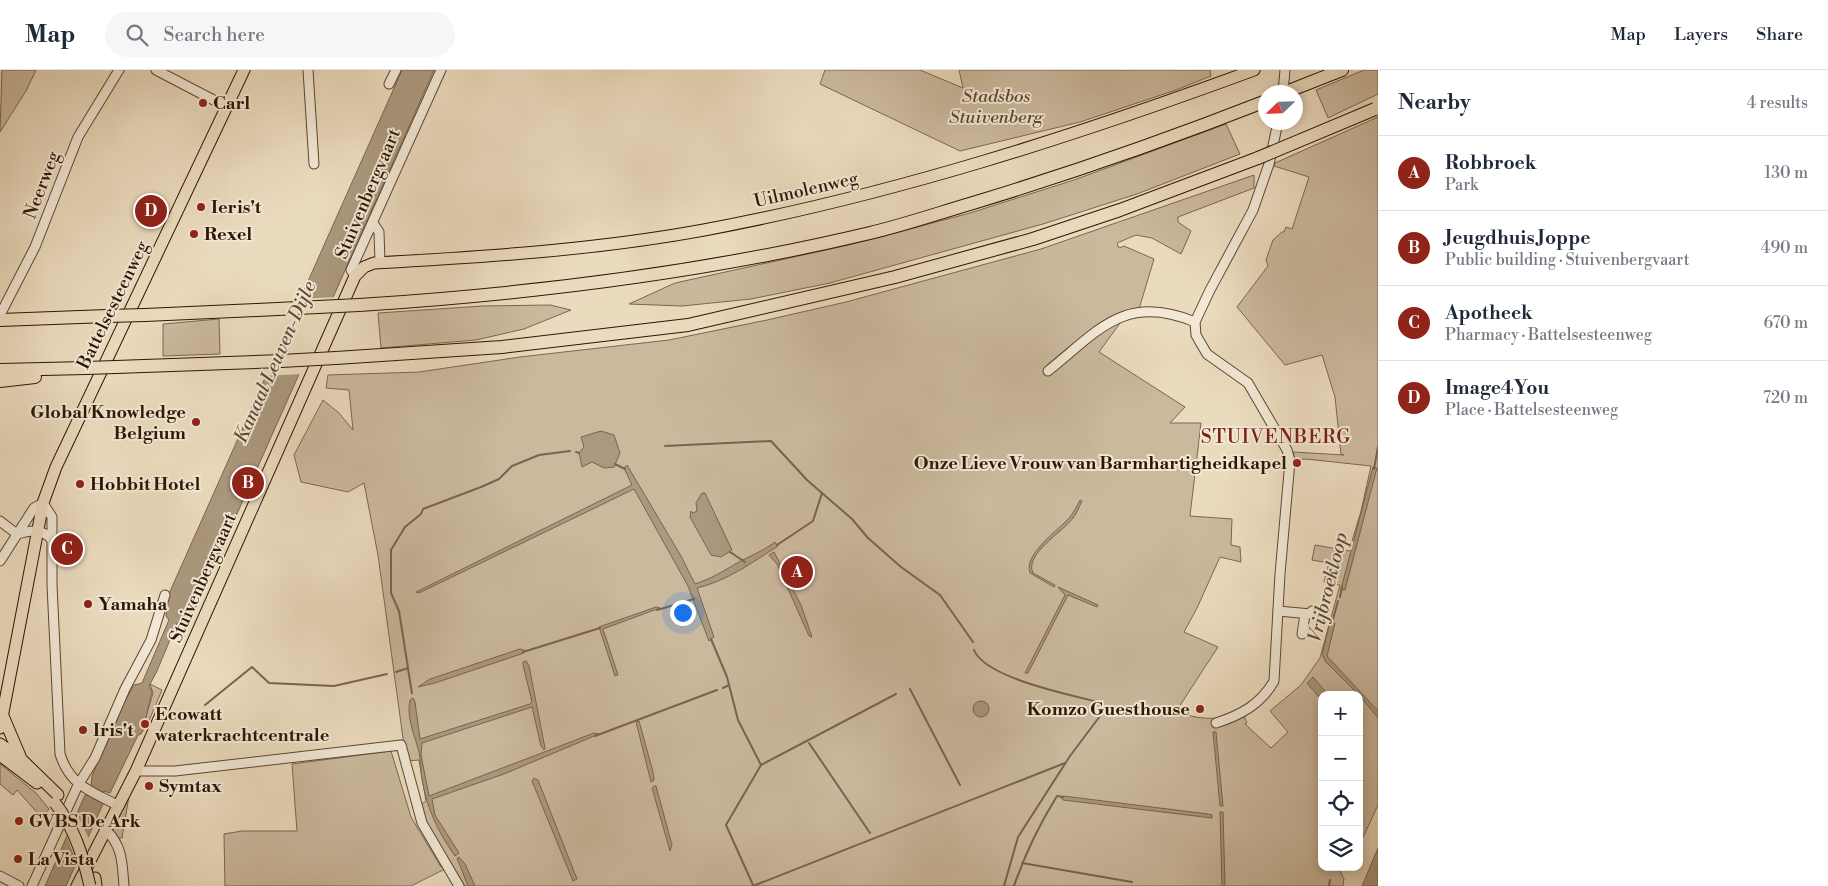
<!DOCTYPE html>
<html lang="en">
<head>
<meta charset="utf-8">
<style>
	:root { --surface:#fff; --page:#f6f6f7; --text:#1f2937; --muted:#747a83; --line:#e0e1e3; --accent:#8f2418 }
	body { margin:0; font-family:"Libre Bodoni",serif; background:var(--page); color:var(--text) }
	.controls { position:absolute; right:15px; bottom:15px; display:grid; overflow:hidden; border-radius:10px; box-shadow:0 2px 8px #0003 }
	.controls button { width:45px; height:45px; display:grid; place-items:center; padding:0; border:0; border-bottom:1px solid var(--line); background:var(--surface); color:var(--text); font:25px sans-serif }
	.compass { position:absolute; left:1258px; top:15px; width:45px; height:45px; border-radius:50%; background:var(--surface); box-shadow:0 2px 8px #0003; rotate:247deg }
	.you { position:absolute; left:682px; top:542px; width:18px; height:18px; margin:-12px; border:4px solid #fff; border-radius:50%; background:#1a73e8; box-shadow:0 0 0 8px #1a73e833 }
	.badge { display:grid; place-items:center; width:32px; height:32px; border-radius:50%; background:var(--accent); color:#fff; font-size:16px; font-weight:700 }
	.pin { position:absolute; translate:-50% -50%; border:2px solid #fff; box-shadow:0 1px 5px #0006 }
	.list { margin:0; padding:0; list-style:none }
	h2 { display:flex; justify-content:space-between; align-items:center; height:65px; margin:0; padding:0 20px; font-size:21px }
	h2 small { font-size:16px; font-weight:400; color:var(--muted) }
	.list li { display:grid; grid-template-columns:32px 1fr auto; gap:15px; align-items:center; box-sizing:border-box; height:75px; padding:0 20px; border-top:1px solid var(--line) }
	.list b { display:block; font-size:19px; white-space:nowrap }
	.list p { margin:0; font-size:16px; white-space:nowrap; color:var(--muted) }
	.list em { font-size:16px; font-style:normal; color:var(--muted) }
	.icon { flex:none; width:28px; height:28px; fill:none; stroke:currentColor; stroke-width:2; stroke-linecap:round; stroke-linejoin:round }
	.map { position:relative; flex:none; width:1378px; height:816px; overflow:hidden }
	header { display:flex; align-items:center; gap:30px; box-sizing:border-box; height:70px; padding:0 25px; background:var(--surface); border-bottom:1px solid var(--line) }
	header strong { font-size:24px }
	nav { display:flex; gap:28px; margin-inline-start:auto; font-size:18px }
	.search { width:350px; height:45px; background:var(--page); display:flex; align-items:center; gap:12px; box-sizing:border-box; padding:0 18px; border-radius:28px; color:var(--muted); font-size:19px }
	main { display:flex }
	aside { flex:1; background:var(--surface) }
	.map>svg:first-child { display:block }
</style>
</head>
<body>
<header>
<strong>Map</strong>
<div class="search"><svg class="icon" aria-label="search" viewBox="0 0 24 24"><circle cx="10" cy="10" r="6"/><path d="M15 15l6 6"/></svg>Search here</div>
<nav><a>Map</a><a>Layers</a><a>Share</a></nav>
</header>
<main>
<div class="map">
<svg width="1378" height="816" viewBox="0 0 1378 816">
	<rect width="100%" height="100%" fill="#ebdbbe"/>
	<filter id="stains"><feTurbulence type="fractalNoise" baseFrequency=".004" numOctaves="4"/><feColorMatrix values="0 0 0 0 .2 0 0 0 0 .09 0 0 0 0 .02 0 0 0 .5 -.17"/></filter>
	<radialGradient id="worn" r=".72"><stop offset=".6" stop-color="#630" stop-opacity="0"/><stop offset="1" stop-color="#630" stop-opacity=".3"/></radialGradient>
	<g fill="#cbb99e" stroke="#7c6750">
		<polygon points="2,0 36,0 26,21 0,62"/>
		<polygon points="825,0 920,0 963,18 959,0 1210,0 1211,6 1176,20 1080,52 960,81 820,14"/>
		<polygon points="1364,0 1378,0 1378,24 1328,48 1316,20"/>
		<path d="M1378,47V735L1359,776V625H1322V797H1338L1344,809L1343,816H465L430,761L421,738L420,735L426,731L419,690L407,691L405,683L378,485L364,413L348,422L301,412L294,385L323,330L339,343L353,360L349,320L326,318L328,305L419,302L520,287L669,270L767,250L846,232L1041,179L1254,105V118L1178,147V152L1191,161L1181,184L1152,168L1136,165L1117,173L1119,178L1124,176L1154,189L1139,239L1123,249L1099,282L1185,337L1170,353H1201L1190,446L1232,449L1231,475L1240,477L1241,492L1220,487L1197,538L1184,562L1218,577L1177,640C1196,652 1222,648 1244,646L1247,653L1245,654L1271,678L1288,662L1270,641L1301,615L1320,588L1340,515L1324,512L1329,493L1312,490L1315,475L1349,481L1361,441L1371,396L1306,389L1295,390L1293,382L1344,385L1341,384L1335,327L1322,285L1285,295L1237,237L1268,196L1266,190L1273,170L1282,162H1284L1286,157L1292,159L1309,107L1274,96L1275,93Z"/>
		<polygon points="1226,54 1240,84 1137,124 1043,154 830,213 751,229 682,236 629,234 675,213 849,175 970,143 1074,110"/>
		<polygon points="550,235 571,240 524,259 476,270 381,278 378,243 483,236"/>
		<polygon points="219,249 220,284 163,286 163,254"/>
		<polygon points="150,614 162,620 148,653 145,650 153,623"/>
		<polygon points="391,681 411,747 441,797 443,796 445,799 411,816 225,816 224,764 242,761 297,761 292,694"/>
		<polygon points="0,694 36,723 49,739 42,748 17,720 13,725 0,714"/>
		<polygon points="129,726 122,768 118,768 111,761"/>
	</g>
	<g fill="#ab987e" stroke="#79644d">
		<polygon points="402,0 434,0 193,543 182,553 177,553 157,601 149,616 152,622 145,651 141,655 145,657 141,664 138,665 110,723 104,721 99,731 103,734 66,816 45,816 85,725 92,726 95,720 91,716 92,706 120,639 134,615 142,613 169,550 166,546 168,526"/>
		<polygon points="601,361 614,365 620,383 614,397 604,398 592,392 582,397 579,383 584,377 581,367"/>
		<path d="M627,395L681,486L695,514C710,509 724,501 737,493C750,486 763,481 775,472L778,476C753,492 727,511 697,518L714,567L709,571L688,516L634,419L419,523L416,522L632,415L624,398Z"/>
		<polygon points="1373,397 1377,398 1345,520 1341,519"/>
		<polygon points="702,423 705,423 732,480 721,487 711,485 690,447 691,441 693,443 697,441 696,433"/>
		<path d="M1080,430L1082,431C1079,437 1077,443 1073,448C1063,462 1024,484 1033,503L1055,515L1054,517L1030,503C1023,484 1059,460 1070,447C1074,442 1077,436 1080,430Z"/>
		<polygon points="774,482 801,535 812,567 809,566 777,494 769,485"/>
		<polygon points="1058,517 1098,535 1097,537 1068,525 1028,603 1025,603 1065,525"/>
		<polygon points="656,537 660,538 603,559 618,605 615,606 599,557"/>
		<polygon points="1330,552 1335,553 1327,586 1378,641 1378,648 1359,625 1325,591 1322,584"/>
		<polygon points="520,579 524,580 524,583 435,613 418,617 430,609"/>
		<path d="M526,591L529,596L545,678L544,680L541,676L532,637L422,673L421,685L429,726L594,663L599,664L504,704L432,729L435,745L459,783L455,786C438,762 427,739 422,709C420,700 421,691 419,682C415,666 406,647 410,630L413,628L415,632L420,669L530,634L532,632L523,595V592Z"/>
		<polygon points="1313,607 1325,621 1325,625 1322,627 1318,626 1307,613"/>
		<circle cx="981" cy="639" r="8"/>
		<polygon points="639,651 653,702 654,710 651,712 636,652"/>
		<polygon points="1213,662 1216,662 1223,736 1220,736"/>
		<polygon points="534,708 538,710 577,809 573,811 532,711"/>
		<polygon points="654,716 656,716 672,775 670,781 652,718"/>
		<polygon points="1063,726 1208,744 1212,745 1212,748 1063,730 1061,728"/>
		<polygon points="1220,742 1223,742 1225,816 1222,816"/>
		<polygon points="1378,778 1378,816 1362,816"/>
		<polygon points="459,787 465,794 475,816 468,816 457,788"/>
	</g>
	<g fill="#ebdbbe">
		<polygon points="336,227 303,304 263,306 297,229"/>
		<polygon points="76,742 90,771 78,796 66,764"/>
	</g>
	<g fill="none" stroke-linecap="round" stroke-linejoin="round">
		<g stroke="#79644d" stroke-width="2">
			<polyline points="665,376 771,371 807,410 852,449 868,468 901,497 940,525 973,572"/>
			<polyline points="576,382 579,383"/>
			<polyline points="615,394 625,399"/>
			<polyline points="1374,399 1378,377"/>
			<polyline points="777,475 813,451 822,423"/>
			<polyline points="730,482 745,492"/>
			<polyline points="1340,527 1342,517"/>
			<polyline points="687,531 694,529"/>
			<polyline points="657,540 681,533"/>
			<polyline points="1332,553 1338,531"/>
			<polyline points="711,569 727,607 738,650 761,695 726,755 753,815"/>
			<path d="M974,580C985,608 1071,625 1098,632L1103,642L1070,686L1018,767L1004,816"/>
			<polyline points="523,582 600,558"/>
			<polyline points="408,599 412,623"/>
			<polyline points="396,602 408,598 399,541 391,523 391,480 405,457 421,444 423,439 481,417 499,409 512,396 539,385 570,381"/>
			<polyline points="723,618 729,615"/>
			<polyline points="910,619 960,715"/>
			<polyline points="205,635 252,597 269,613 334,616 387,604"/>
			<polyline points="595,666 717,620"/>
			<polyline points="809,673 870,763"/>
			<polyline points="761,695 896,624"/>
			<polyline points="1022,793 1132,812"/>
			<polyline points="753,816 1065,693"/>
			<path d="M1014,816C1025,784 1039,755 1057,726L1063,727"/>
			<polyline points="1329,816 1330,810"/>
		</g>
		<g stroke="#5d4632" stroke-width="11">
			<g id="minor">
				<polyline points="156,0 227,37"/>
				<polyline points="308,0 314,94"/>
				<polyline points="389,14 396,0"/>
				<polyline points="1283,22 1285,0"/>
				<polyline points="373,153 379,162 380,192"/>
				<polyline points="355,206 351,200 441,0"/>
				<polyline points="0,245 35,177 78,67 119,0"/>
				<path d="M1048,301C1099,260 1125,223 1195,252"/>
				<polyline points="0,451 17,464"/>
				<path d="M17,464C31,460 42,458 52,470"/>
				<path d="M0,491L34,438L43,433L52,447V515L60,684C70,716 91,721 119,736"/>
				<polyline points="1278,541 1311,544 1312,541"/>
				<polyline points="1302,564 1305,544"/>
				<path d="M1216,653C1241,645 1261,634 1274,611L1280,504L1290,391L1287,380L1248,313L1207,284L1196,265L1195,252L1210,220L1253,140L1269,94L1278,52"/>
				<polyline points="136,701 175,701 401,675 422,753 459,816"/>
				<path d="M106,760C123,777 122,793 124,816"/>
				<polyline points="0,806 19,816"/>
				<polyline points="32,816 78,715 95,688 125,619 151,570 165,525"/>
			</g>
		</g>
		<g stroke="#2e1503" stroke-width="13">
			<g id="major">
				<polyline points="3,646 20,686"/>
				<polyline points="0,658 43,433 56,397 244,0"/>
				<polyline points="0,674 20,688 58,725"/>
				<polyline points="0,685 37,713"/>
				<polyline points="95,808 96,816"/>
				<path d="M77,816L136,701L355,206L364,197L374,193C484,187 595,180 704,160C892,125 1075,66 1254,0"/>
			</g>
		</g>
		<g stroke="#2e1503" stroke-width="14">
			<g id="highway">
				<polyline points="1286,22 1342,0"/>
				<path d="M359,235C531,224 702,203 870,163C904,155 939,143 973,133C1072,103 1169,69 1266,31"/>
				<polyline points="145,245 257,240"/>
				<polyline points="0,250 107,246"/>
				<polyline points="336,288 502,277 688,255 895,207 1033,169 1120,140 1258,88"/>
				<polyline points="116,297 281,291"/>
				<polyline points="0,300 86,298"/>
				<polyline points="0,311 35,307"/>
			</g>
		</g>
		<use href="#minor" stroke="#f2e8d5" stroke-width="9"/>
		<use href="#major" stroke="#ebdbbe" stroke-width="11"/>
		<use href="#highway" stroke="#ebdbbe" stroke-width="12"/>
		<g stroke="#2e1503" stroke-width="13" stroke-linecap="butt">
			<path id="major-bridge" d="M55,733C74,757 83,786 90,816"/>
		</g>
		<g stroke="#2e1503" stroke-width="14" stroke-linecap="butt">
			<g id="highway-bridge">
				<polyline points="1258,88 1375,39"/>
				<polyline points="257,240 359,235"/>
				<polyline points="107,246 145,245"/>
				<polyline points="281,291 336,288"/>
				<polyline points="86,298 116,297"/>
			</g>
		</g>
		<use href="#major-bridge" stroke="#ebdbbe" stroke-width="11"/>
		<use href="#highway-bridge" stroke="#ebdbbe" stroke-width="12"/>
	</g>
	<g fill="#8f2418" stroke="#f2e8d5" stroke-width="2">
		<circle cx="203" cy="33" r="5"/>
		<circle cx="201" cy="137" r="5"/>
		<circle cx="194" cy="164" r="5"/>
		<circle cx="196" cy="352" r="5"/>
		<circle cx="1297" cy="393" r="5"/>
		<circle cx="80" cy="414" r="5"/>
		<circle cx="88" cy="534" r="5"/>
		<circle cx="1200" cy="639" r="5"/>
		<circle cx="145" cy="654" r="5"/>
		<circle cx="83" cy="660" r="5"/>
		<circle cx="149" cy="716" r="5"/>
		<circle cx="19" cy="751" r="5"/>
		<circle cx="18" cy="789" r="5"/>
	</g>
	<g text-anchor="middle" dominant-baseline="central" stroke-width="4" stroke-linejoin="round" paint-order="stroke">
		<g font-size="18" font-style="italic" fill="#5d4632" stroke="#f2e8d5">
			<text x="996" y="26">Stadsbos<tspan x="996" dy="21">Stuivenberg</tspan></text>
		</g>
		<g font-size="18" font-weight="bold" fill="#2e1503" stroke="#f2e8d5" text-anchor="start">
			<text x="213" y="33">Carl</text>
			<text x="211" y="137">Ieris't</text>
			<text x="204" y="164">Rexel</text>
			<text x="186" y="342" text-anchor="end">Global Knowledge<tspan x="186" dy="21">Belgium</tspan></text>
			<text x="1287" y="393" text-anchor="end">Onze Lieve Vrouw van Barmhartigheidkapel</text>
			<text x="90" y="414">Hobbit Hotel</text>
			<text x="98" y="534">Yamaha</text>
			<text x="1190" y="639" text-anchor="end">Komzo Guesthouse</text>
			<text x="155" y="644">Ecowatt<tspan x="155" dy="21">waterkrachtcentrale</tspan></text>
			<text x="93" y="660">Iris't</text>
			<text x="159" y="716">Symtax</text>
			<text x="29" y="751">GVBS De Ark</text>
			<text x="28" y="789">La Vista</text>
		</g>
		<g font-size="18" fill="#2e1503" stroke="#f2e8d5">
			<text transform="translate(42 115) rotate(-69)">Neerweg</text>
			<text transform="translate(806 120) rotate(-13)">Uilmolenweg</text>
			<text transform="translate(368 124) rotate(-67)">Stuivenbergvaart</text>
			<text transform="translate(113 235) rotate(-64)">Battelsesteenweg</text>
			<text transform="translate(203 508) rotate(-66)">Stuivenbergvaart</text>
		</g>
		<g font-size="19" font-style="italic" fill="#604934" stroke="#f2e8d5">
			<text transform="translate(275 292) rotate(-66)">Kanaal Leuven-Dijle</text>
			<text transform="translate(1328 517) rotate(-76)">Vrijbroekloop</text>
		</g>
		<g font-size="19" letter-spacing="1" fill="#7a1f14" stroke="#f2e8d5">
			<text x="1276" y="367">STUIVENBERG</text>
		</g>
	</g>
	<rect width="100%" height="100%" filter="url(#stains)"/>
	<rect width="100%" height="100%" fill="url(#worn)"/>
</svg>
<div class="controls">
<button>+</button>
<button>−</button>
<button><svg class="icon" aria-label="locate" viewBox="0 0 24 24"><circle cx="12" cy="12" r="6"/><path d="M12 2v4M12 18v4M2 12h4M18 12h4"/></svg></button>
<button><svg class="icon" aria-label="layers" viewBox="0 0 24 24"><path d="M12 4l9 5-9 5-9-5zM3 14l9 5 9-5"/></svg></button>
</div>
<svg class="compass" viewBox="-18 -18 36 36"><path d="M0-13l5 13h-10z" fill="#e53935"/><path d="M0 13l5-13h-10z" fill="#747a83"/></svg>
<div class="you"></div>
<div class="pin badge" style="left:797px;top:502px">A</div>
<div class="pin badge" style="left:248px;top:413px">B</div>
<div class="pin badge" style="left:67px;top:479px">C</div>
<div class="pin badge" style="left:151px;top:141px">D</div>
</div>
<aside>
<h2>Nearby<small>4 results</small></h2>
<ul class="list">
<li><span class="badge">A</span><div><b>Robbroek</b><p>Park</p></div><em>130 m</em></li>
<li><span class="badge">B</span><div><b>Jeugdhuis Joppe</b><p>Public building · Stuivenbergvaart</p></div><em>490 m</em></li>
<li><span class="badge">C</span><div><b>Apotheek</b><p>Pharmacy · Battelsesteenweg</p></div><em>670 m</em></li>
<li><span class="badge">D</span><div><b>Image4You</b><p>Place · Battelsesteenweg</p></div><em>720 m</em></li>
</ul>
</aside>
</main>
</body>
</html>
